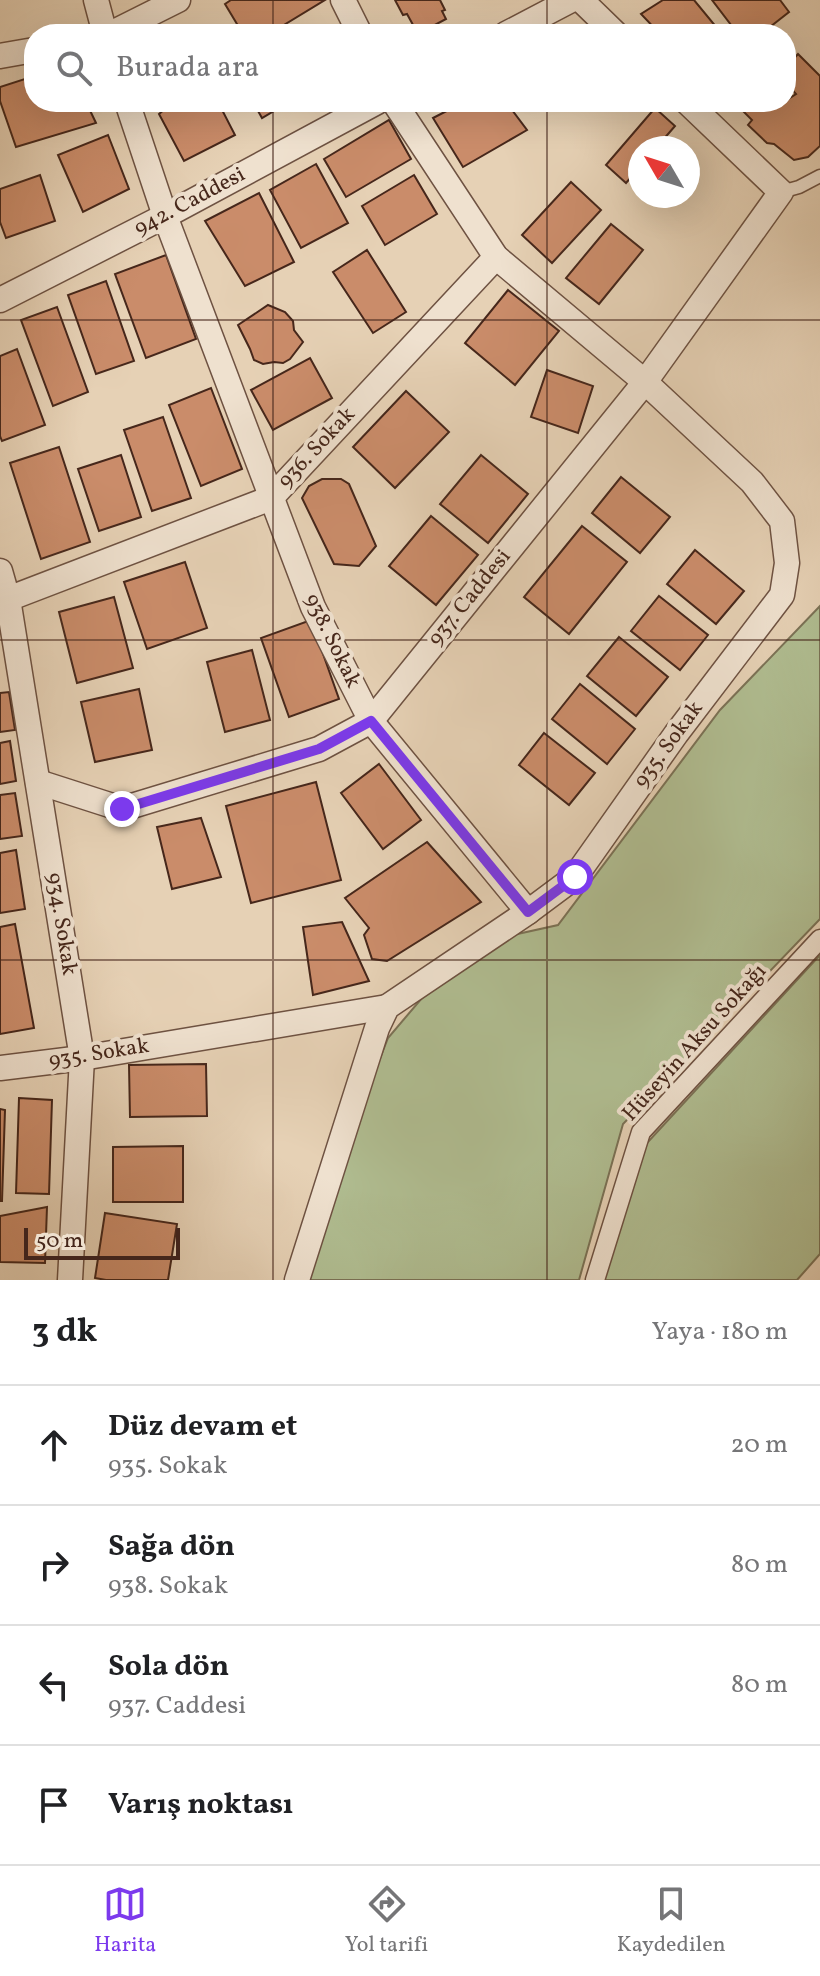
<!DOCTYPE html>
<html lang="tr">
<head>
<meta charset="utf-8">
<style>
	:root { --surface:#fff; --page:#f6f6f6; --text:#202124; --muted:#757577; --line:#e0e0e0; --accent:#7c3aed }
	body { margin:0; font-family:Vollkorn,serif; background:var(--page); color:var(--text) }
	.compass { position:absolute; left:628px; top:136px; width:72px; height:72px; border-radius:50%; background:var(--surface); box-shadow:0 8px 32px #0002; rotate:309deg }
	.scale { position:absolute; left:24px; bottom:20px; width:156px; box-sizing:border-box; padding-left:8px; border:4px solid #46271b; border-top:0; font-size:22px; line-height:28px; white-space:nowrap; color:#46271b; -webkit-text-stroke:6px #efe1cf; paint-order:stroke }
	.stop { position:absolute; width:24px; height:24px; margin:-18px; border:6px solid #7c3aed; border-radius:50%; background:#fff }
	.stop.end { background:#7c3aed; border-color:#fff; box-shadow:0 2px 8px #0008 }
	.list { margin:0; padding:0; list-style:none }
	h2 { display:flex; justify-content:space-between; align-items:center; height:104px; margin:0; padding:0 32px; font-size:34px }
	h2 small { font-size:26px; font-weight:400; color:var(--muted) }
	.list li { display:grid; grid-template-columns:52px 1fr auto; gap:24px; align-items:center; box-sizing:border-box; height:120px; padding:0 32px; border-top:2px solid var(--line) }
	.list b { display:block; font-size:30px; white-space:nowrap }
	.list p { margin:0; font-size:26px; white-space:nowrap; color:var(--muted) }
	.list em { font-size:26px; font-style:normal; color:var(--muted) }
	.icon { flex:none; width:44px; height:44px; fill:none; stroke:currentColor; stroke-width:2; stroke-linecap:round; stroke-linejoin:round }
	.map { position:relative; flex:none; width:820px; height:1280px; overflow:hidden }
	.search { position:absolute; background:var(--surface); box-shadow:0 8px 32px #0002; left:24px; right:24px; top:24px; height:88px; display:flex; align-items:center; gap:20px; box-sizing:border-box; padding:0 28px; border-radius:32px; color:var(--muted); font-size:30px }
	.sheet { height:584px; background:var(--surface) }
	nav { display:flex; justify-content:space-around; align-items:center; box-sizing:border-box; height:112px; border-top:2px solid var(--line); background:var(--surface); font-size:22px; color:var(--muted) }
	nav a { display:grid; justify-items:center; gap:4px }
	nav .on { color:var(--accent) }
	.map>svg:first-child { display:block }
</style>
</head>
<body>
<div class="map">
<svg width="820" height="1280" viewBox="0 0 820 1280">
	<rect width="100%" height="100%" fill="#e6d1b5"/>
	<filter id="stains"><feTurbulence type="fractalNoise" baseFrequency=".0025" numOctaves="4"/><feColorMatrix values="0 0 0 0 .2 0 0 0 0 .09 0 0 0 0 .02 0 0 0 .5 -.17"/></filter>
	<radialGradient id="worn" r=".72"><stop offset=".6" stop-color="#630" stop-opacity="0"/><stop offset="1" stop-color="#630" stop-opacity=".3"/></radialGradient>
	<g fill="#b0bd91" stroke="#7b7256" stroke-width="2">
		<polygon points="820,606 820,919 623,1124 579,1280 306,1280 347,1143 388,1038 422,998 513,935 558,925 720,710"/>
		<polygon points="820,955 820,1254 797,1280 604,1280 647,1143"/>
	</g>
	<g fill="#ca8c6a" stroke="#46271b" stroke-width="2">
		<polygon points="231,0 325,0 269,34 243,34 225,4"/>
		<polygon points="395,0 440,0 445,10 442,11 446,19 418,34 407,14 403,15"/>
		<polygon points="663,0 694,0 722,34 660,34 641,14"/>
		<polygon points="712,0 780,0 789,12 761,34 738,34"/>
		<polygon points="798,54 820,76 820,146 808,157 794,160 774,144 767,143 748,125 752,120 741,109 748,102 782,103 796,94 786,83 786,67"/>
		<polygon points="34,76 34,102 86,102 96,123 16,147 0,101 0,87"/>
		<polygon points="161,102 218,102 235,135 184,161 159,114 165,109"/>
		<polygon points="253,102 289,102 262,118"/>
		<polygon points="464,102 506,102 527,130 463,167 433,118"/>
		<polygon points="655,108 675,126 656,148 640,148 640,167 626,183 606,165"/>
		<polygon points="389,120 411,159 346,197 324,159"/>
		<polygon points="108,135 129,189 83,212 58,155"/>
		<polygon points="316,164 348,223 301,248 270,190"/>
		<polygon points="40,175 55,221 6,238 0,222 0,189"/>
		<polygon points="414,175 437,214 385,245 362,206"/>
		<polygon points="571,182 601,210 552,263 522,235"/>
		<polygon points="259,193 294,262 245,286 205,221"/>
		<polygon points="611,224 643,250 599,304 566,278"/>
		<polygon points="367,250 406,312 373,333 333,272"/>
		<polygon points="166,255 196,339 146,358 115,274"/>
		<polygon points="106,281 134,361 96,374 68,295"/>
		<polygon points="508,290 559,331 515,385 465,343"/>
		<polygon points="268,305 285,312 293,321 294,330 303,342 290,359 283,363 274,362 263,364 254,360 250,349 238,325"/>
		<polygon points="57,307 88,392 53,406 21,320"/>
		<polygon points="17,349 45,425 2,441 0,436 0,356"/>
		<polygon points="310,358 332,398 273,430 251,390"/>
		<polygon points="547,370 593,386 578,433 531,417"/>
		<polygon points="211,388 242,469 201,486 169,405"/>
		<polygon points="406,391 449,432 395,488 353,447"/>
		<polygon points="163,417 191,498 152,511 124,430"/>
		<polygon points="59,447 90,542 41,559 10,463"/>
		<polygon points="121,455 141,517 99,531 78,469"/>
		<polygon points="481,455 528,494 488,543 440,504"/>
		<polygon points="621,477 670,517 640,553 592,513"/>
		<polygon points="322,479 341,479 349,484 376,546 359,566 334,564 302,498 309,486"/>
		<polygon points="431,516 478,555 436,605 389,566"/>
		<polygon points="582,526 627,562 569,634 524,597"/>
		<polygon points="695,550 744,591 716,624 667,584"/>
		<polygon points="185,562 207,628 147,649 124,582"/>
		<polygon points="659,596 708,635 680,670 631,631"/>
		<polygon points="114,597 133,668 77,683 59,612"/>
		<polygon points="311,620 339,699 289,717 261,638"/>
		<polygon points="619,637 668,677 636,716 587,676"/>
		<polygon points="252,650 270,720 225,732 207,662"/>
		<polygon points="580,684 635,729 607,764 552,719"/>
		<polygon points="139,689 152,750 95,762 81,702"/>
		<polygon points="9,692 15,730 0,732 0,693"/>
		<polygon points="544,733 595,773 569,805 519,765"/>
		<polygon points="10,741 16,781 0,784 0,743"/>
		<polygon points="379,764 421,820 383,849 341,793"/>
		<polygon points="316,782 341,880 251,903 226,806"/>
		<polygon points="15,793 22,836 0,839 0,795"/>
		<polygon points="201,818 221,877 172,889 157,827"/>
		<polygon points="427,842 481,902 387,961 372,959 364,935 369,928 345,898"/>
		<polygon points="16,850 25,909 0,913 0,853"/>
		<polygon points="342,922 369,981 313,995 303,927"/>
		<polygon points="15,924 34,1028 0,1034 0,927"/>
		<polygon points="206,1064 207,1116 130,1117 129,1065"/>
		<polygon points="19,1098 52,1100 49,1194 16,1193"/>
		<polygon points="0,1109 5,1110 2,1201 0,1201"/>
		<polygon points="183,1146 183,1202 113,1202 113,1147"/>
		<polygon points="47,1207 45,1263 0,1262 0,1216"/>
		<polygon points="105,1213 177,1224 168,1280 106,1280 95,1278"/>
	</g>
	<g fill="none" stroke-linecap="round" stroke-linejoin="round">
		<g stroke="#6e5242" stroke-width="15">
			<polyline id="service" points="781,192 799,187 820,176"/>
		</g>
		<g stroke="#6e5242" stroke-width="21">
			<polyline id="pedestrian" points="595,1280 641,1132 820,939"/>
		</g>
		<g stroke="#6e5242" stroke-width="27">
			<g id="minor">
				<polyline points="96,0 105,34"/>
				<polyline points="343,0 360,34"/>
				<polyline points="581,0 616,34"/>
				<polyline points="110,34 178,0"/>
				<polyline points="506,34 571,0"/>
				<polyline points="0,56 34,50"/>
				<polyline points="127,102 165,216 313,607 371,721 528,912"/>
				<polyline points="0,300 165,216 377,102"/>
				<polyline points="0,571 8,599 82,1058 70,1280"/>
				<polyline points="0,602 271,498 496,257"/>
				<polyline points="38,782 122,809 319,749 371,721 645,382 781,192 687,102"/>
				<polyline points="0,1068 82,1058 387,1007"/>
				<polyline points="297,1280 377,1028 387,1007 528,912 575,877 676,734 782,595 787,563 782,521 752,482 645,382 496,257 394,102"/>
			</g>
		</g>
		<use href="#service" stroke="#efe1cf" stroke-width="12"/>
		<use href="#pedestrian" stroke="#efe1cf" stroke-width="18"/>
		<use href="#minor" stroke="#efe1cf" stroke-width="24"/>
	</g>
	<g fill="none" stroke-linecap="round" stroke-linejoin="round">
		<polyline stroke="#7c3aed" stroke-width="10" points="122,809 319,749 371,721 528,912 575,877"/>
	</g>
	<path fill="none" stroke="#46271b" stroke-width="2" stroke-opacity="0.55" d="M273,0V34M547,0V34M273,102V1280M547,102V1280M0,320H820M0,640H820M0,960H820"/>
	<g text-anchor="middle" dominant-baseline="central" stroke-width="8" stroke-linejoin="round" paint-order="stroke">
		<g font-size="22" fill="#46271b" stroke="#efe1cf">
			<text transform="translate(190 202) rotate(-28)">942. Caddesi</text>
			<text transform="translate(317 448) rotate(-47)">936. Sokak</text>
			<text transform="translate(470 598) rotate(-51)">937. Caddesi</text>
			<text transform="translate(332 641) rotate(64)">938. Sokak</text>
			<text transform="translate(669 745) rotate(-54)">935. Sokak</text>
			<text transform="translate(61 924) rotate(81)">934. Sokak</text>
			<text transform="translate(695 1043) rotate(-48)">Hüseyin Aksu Sokağı</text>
			<text transform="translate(99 1054) rotate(-9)">935. Sokak</text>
		</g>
	</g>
	<rect width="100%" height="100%" filter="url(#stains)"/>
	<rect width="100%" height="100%" fill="url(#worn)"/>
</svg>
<svg class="compass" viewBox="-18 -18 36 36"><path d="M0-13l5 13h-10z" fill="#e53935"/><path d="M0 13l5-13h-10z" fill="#757577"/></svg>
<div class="scale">50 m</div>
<div class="stop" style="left:575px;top:877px"></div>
<div class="stop end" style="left:122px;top:809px"></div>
<div class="search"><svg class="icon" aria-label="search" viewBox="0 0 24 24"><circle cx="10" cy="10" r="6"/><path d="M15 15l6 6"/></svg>Burada ara</div>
</div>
<section class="sheet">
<h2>3 dk<small>Yaya · 180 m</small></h2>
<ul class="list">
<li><svg class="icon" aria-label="ahead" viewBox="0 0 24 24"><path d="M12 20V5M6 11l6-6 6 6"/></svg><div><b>Düz devam et</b><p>935. Sokak</p></div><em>20 m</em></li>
<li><svg class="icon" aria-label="right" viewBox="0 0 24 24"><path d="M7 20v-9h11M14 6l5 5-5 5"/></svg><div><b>Sağa dön</b><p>938. Sokak</p></div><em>80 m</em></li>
<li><svg class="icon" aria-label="left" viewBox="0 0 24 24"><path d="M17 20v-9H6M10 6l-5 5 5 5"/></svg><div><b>Sola dön</b><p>937. Caddesi</p></div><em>80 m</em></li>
<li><svg class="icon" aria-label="arrive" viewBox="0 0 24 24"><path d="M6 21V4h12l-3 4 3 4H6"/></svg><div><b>Varış noktası</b></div></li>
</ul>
</section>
<nav>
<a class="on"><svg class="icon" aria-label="map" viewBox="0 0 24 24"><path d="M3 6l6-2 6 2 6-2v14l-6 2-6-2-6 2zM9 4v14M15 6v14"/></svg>Harita</a>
<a><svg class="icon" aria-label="directions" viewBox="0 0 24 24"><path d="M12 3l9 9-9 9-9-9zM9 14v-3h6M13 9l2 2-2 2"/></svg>Yol tarifi</a>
<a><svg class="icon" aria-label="saved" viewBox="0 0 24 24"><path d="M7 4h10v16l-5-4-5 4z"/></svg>Kaydedilen</a>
</nav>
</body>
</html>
